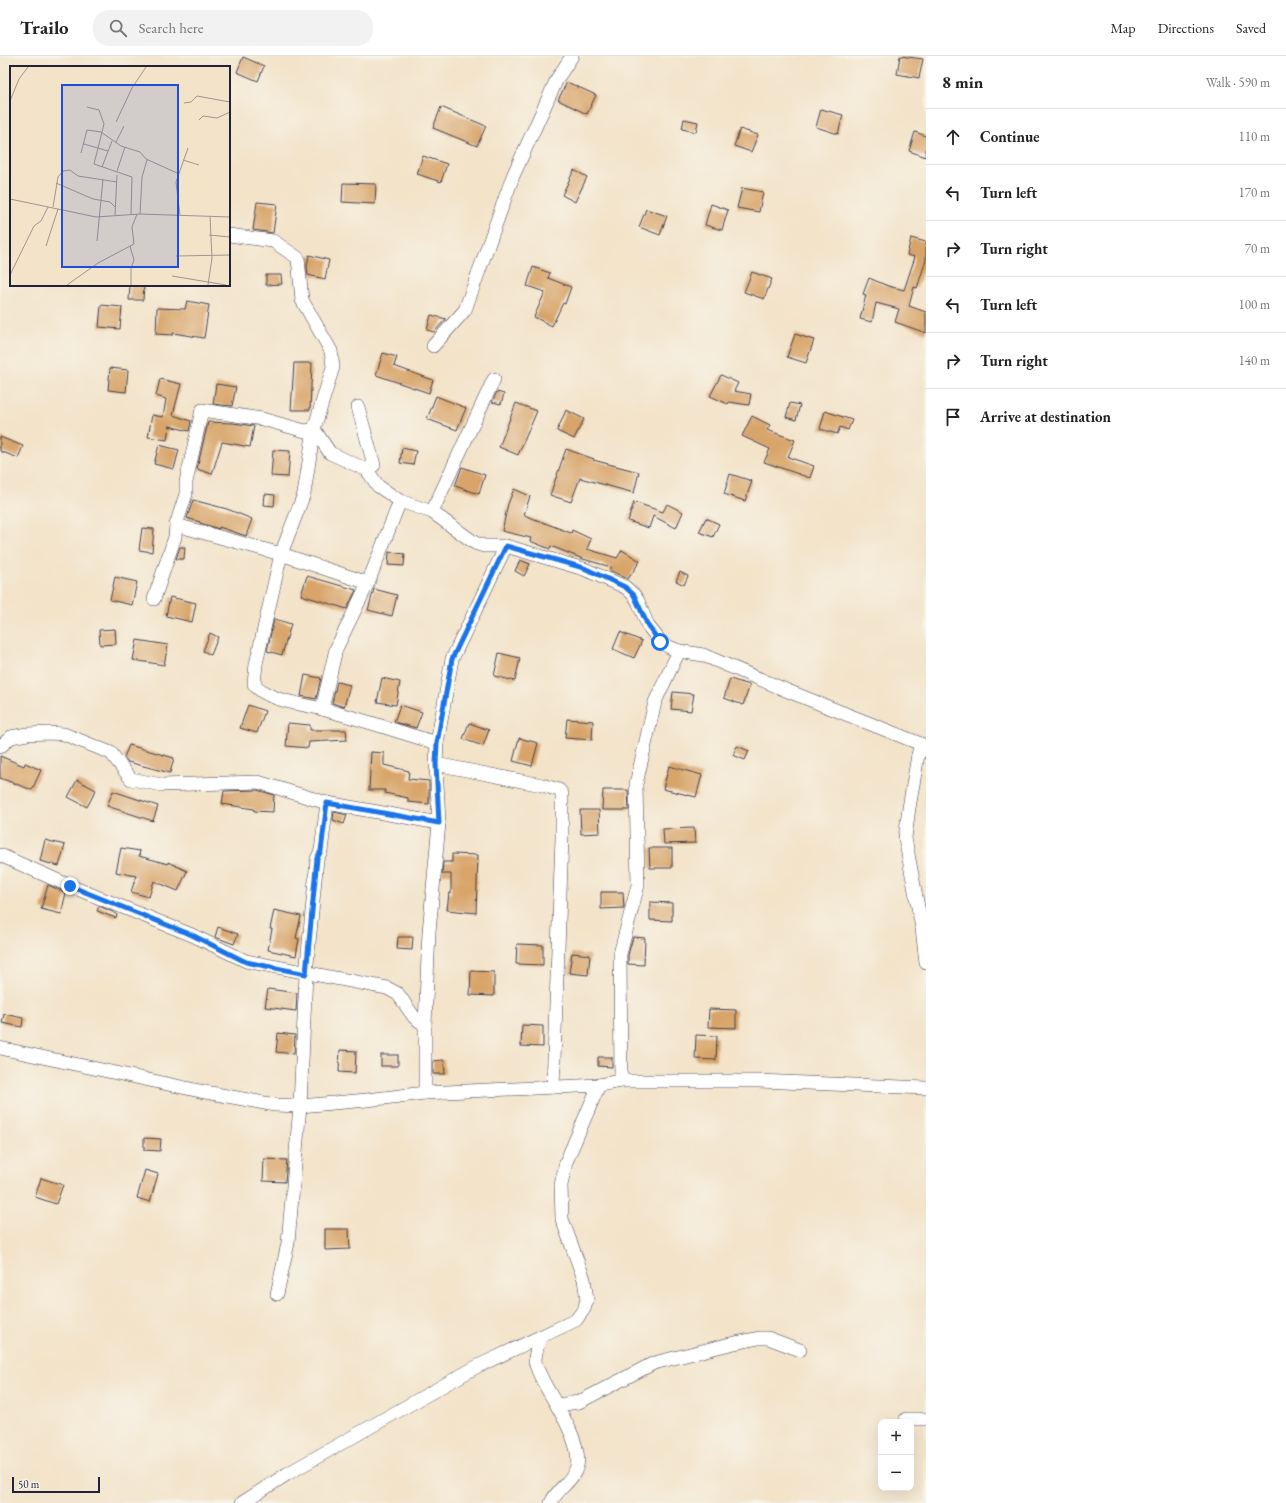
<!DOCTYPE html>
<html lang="en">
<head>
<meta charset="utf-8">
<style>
	:root { --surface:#fff; --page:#f2f2f2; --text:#222; --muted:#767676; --line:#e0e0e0 }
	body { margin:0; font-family:"EB Garamond",serif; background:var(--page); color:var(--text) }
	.controls { position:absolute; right:12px; bottom:12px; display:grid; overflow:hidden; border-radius:8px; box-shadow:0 4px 16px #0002 }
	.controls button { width:36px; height:36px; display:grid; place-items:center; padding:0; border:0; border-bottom:1px solid var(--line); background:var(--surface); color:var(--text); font:20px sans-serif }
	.scale { position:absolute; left:12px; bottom:10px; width:88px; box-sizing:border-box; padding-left:4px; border:2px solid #22223b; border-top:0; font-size:11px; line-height:14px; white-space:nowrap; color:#22223b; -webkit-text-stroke:3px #f7f3e8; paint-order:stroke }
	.stop { position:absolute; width:12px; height:12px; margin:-9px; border:3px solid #1a73e8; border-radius:50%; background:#fff }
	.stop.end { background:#1a73e8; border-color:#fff; box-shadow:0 1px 4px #0008 }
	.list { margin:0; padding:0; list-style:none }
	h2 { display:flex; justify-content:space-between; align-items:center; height:52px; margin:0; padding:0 16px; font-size:17px }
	h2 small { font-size:13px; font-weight:400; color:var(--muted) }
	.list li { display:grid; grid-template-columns:26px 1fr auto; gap:12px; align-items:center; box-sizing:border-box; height:56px; padding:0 16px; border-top:1px solid var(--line) }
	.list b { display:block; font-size:15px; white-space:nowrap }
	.list em { font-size:13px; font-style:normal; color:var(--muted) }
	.icon { flex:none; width:22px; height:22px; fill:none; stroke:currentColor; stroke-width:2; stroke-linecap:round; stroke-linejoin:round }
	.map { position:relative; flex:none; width:926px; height:1447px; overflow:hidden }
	header { display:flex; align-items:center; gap:24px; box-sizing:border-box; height:56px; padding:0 20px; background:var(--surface); border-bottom:1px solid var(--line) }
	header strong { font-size:19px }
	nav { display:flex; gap:22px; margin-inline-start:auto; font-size:14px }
	.search { width:280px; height:36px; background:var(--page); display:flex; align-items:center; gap:10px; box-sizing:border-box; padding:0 14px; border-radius:16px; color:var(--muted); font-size:15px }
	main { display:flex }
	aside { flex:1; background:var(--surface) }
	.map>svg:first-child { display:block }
</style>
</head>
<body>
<header>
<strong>Trailo</strong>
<div class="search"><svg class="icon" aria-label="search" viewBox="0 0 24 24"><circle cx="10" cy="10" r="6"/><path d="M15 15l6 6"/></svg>Search here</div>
<nav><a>Map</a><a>Directions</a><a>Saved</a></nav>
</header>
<main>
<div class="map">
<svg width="926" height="1447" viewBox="0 0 926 1447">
	<rect width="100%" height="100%" fill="#f7f3e8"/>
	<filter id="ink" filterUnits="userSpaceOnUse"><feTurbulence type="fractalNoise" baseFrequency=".025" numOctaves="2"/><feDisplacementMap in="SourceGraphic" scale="8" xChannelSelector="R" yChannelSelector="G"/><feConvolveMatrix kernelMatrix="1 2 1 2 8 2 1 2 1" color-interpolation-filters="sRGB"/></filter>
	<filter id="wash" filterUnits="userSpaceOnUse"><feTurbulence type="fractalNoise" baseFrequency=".012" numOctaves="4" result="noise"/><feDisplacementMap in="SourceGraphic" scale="16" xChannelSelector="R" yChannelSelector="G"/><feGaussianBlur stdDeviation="0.9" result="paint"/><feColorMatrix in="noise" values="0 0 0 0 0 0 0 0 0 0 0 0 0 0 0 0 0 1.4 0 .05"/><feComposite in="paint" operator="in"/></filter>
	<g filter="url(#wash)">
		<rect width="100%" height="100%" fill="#f3e3c9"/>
		<g id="blocks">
			<g fill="#d8a469">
				<polygon points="900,0 923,3 919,22 897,18"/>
				<polygon points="243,1 264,10 258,25 237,16"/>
				<polygon points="567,26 596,39 587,58 558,44"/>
				<polygon points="441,51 486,70 477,90 433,72"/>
				<polygon points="821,53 843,59 838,78 816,71"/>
				<polygon points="684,63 698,66 696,76 682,73"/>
				<polygon points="740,73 758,79 751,96 734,90"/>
				<polygon points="915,76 926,80 926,101 909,95"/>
				<polygon points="423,100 447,108 441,126 417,118"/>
				<polygon points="574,114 587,121 575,146 562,139"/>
				<polygon points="343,127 376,128 375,148 342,146"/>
				<polygon points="742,132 763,136 759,156 737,152"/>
				<polygon points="257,146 277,148 273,177 253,174"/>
				<polygon points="711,148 728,154 722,174 705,169"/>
				<polygon points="646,153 667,160 660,179 639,171"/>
				<polygon points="911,182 926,186 926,204 917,232 914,231 909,250 926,256 926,277 895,266 899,253 876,247 872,266 860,263 866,239 863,238 869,222 888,230 904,234 915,201 907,199"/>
				<polygon points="309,199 329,204 325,223 308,219 307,210"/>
				<polygon points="533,211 550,217 548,222 571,231 565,248 563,247 552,270 534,261 545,236 527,230"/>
				<polygon points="752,216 772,223 764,243 744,236"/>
				<polygon points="266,219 281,219 282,228 266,229"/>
				<polygon points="130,229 144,229 143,244 129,244"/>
				<polygon points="187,245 209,249 204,282 173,277 173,279 156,278 157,252 185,253"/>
				<polygon points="101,249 122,251 120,273 99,271"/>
				<polygon points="431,259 446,263 434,276 427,274"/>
				<polygon points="795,278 814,284 806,307 787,301"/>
				<polygon points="383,297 397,301 394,310 433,324 429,337 376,319"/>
				<polygon points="294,307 312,307 310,354 291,354"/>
				<polygon points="110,312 128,314 126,336 108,334"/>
				<polygon points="721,319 738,327 734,335 751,338 749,349 729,346 728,348 710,340"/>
				<polygon points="160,323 181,328 173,359 191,365 189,375 169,370 167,384 148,381 152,359 163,361 166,343 156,340"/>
				<polygon points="216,328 236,331 232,350 213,348"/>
				<polygon points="497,336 504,338 501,348 492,346"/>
				<polygon points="436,340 466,352 457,374 427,363"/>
				<polygon points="516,347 537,355 518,399 499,391"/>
				<polygon points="790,347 800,349 796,364 786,361"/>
				<polygon points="566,354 584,363 574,383 557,375"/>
				<polygon points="825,355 852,364 848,374 840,371 837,378 820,373"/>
				<polygon points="752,360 770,369 767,374 795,384 788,401 814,410 810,422 764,406 770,393 742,380"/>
				<polygon points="208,366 233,367 254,370 250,391 222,386 212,418 197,413"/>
				<polygon points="0,381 23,390 18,402 0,395"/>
				<polygon points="159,389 179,394 174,413 154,408"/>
				<polygon points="402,392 416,395 413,409 400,407"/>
				<polygon points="566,393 594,403 593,404 639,416 634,437 580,422 571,446 550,439"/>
				<polygon points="273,394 290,395 288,421 271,420"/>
				<polygon points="462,411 485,419 479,438 455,430"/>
				<polygon points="730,418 752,425 745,445 724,438"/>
				<polygon points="514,433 530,440 524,459 571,477 572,474 591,483 587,493 617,502 622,494 640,505 628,523 609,514 611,511 583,503 551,490 550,493 530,485 531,482 502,475 508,448"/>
				<polygon points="265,438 275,439 274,450 264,449"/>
				<polygon points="193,444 227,453 252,463 246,480 219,471 219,473 200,467 200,466 187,462"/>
				<polygon points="634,446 663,456 667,448 683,456 676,472 653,460 649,472 628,465"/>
				<polygon points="706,462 719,468 713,481 699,476"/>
				<polygon points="142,472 154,473 152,496 139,494"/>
				<polygon points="180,491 185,491 184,503 176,503"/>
				<polygon points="389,496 405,498 404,510 388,509"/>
				<polygon points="520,504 530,508 524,520 515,515"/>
				<polygon points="680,516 688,520 684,529 676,525"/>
				<polygon points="307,520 356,534 347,553 301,539"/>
				<polygon points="115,521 137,526 132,549 110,544"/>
				<polygon points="374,533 397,539 392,560 368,554"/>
				<polygon points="170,541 196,547 192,566 166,560"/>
				<polygon points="274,563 291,568 282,599 267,595"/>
				<polygon points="115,573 116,588 100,589 99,574"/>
				<polygon points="620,576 642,585 634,602 613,593"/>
				<polygon points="210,577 218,581 211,599 203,595"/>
				<polygon points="137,584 168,589 164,609 133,604"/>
				<polygon points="499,597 520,602 515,625 494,620"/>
				<polygon points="305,619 321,622 316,643 301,640"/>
				<polygon points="382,622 400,626 396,649 377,646"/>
				<polygon points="730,623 750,629 743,649 724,642"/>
				<polygon points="337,626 350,629 344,651 332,647"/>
				<polygon points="673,636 694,638 691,655 671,653"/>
				<polygon points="248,649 265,655 257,677 240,672"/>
				<polygon points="400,649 422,656 416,672 394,666"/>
				<polygon points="567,663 593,665 592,684 565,682"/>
				<polygon points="288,667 310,669 310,674 346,674 347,684 309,686 308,692 286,690"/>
				<polygon points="469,667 489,674 483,690 463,683"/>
				<polygon points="519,682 538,687 532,710 513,705"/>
				<polygon points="129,689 174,702 170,717 128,706 124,701"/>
				<polygon points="737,690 749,695 745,704 733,699"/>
				<polygon points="371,696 384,697 384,709 409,715 408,723 429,725 429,748 408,746 408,742 385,737 385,734 369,734"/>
				<polygon points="0,700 24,710 25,707 41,714 32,734 0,722"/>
				<polygon points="669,710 702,719 696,741 663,733"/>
				<polygon points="77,724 96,734 87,751 68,741"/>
				<polygon points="257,734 274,739 273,756 254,755 254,753 222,748 224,735"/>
				<polygon points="603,734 628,734 629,754 602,754"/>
				<polygon points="113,735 158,750 153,765 107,750"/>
				<polygon points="580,754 599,754 600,777 581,778"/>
				<polygon points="334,756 347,759 344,768 333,764"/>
				<polygon points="694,772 695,787 664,788 663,773"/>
				<polygon points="45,784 65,789 59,810 40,805"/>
				<polygon points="121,792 140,795 139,800 168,808 168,806 187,815 178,835 154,825 149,841 131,836 136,820 116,816"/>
				<polygon points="649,792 672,792 672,812 650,812"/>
				<polygon points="452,798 478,799 476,857 447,854 449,837 451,838 451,818 442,818 443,806 452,806"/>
				<polygon points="48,829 66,837 61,858 41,853"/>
				<polygon points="601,836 623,836 624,852 601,853"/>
				<polygon points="650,846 672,847 672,865 650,864"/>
				<polygon points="99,850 117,858 116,862 97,855"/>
				<polygon points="274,854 301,860 296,882 299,883 296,900 268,894 272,873 270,873"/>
				<polygon points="218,871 238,878 234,888 215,881"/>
				<polygon points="398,881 413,881 412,894 397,893"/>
				<polygon points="633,881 645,882 644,909 628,908 628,899"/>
				<polygon points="517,888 543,889 543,909 516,908"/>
				<polygon points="572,897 590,899 588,919 569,917"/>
				<polygon points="471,915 494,916 494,940 470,939"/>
				<polygon points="268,933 297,937 296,955 265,951"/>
				<polygon points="709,953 736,954 736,972 708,971"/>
				<polygon points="4,958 23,962 22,971 2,967"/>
				<polygon points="522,969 543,970 543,991 521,990"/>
				<polygon points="278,977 295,979 294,998 276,996"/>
				<polygon points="696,979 717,980 716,1004 695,1003"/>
				<polygon points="340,994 356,995 355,1017 339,1016"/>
				<rect x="381" y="999" width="17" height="11"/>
				<polygon points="598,1001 612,1001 612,1011 598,1010"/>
				<polygon points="444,1004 445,1018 433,1018 433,1005"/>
				<polygon points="144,1082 161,1083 160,1095 144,1094"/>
				<polygon points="264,1103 287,1104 285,1126 263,1125"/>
				<polygon points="145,1114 158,1118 150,1146 137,1142"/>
				<polygon points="41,1122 63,1129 56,1148 35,1141"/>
				<polygon points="325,1173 349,1173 350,1193 325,1194"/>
			</g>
		</g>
	</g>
	<g filter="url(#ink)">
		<use href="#blocks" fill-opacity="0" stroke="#413f50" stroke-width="1"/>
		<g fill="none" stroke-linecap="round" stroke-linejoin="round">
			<g stroke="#413f50" stroke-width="14">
				<g id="minor">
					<path d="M229,179L273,185L298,202L302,244L331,295L333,311L314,373L304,438L281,498L256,608L254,628C267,645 303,648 322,653C361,663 399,676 437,687"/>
					<polyline points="433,290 465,254 513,120 557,23 572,0"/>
					<polyline points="358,351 374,409 367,414"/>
					<polyline points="432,456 494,323"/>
					<polyline points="176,469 281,498 368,527"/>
					<polyline points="506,490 452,603 437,687 436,708 542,729 559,734 562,738 562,782 553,1031"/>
					<polyline points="154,543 175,481 176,469 186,438 186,426 202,354 262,363 305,375 314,373 330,397 367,414 378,430 400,445 432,456 475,487 484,490 506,490 584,513 625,531 634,539 638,545 648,570 661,586 667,590 679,595 703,599 788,635 921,688 918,699"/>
					<polyline points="322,653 336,593 368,527 400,445"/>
					<polyline points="0,691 11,681 27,678 49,677 64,678 111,697 131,723 162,729 258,726 327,747 439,767"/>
					<polyline points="922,693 918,699 909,752 905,782 922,872 926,907"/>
					<polyline points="0,799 70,830 192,879 246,905 387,932 398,938 414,961 425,969"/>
					<polyline points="0,992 200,1035 275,1049 300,1050 367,1044 425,1037 599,1029 621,1025 759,1025 926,1032"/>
					<polyline points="621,1025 620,898 638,829 636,728 655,646 679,595"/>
					<polyline points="425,1037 425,969 429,876 439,767 436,708"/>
					<polyline points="277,1238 288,1187 300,1050 306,918 317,803 321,795 327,747"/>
					<path d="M540,1281C538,1288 535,1297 535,1305C537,1316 544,1326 549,1336C559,1353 582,1389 577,1410C573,1426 556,1433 551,1447"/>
					<polyline points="557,1349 579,1346 654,1307 730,1288 759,1282 768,1282 800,1294"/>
					<polyline points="906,1363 926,1363"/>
					<polyline points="242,1447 287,1418 476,1311 576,1264 584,1253 587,1244 584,1223 562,1163 561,1129 566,1106 599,1029"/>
				</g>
			</g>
			<use href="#minor" stroke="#fff" stroke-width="13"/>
		</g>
	</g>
	<g fill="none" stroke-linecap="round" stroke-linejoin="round" filter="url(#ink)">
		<polyline stroke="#1a73e8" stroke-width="5" points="70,830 192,879 246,906 306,918 317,802 321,795 327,747 439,767 436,708 437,687 452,603 506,490 584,512 625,531 634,539 648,570 660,586"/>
	</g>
	<g transform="translate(10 10)">
		<rect width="220" height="220" fill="#f3e3c9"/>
		<path fill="none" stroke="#9f9690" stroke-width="1" d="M0,35L9,13L18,1M174,37L181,36L187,30L220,36M77,41L89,44L94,58L84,98L122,111L121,148M189,54L193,50L207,52L220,46M106,56L122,22L136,1M106,76L114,60M74,78L98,85M71,87L77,64L91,66L111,80L130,86L136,93L167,107M173,94L189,99M92,101L102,75M107,105L115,81M46,117L83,133L100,136L105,141M0,133L86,151L130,148L220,151M43,141L48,111L53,105L60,104L68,110L107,116M130,148L132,111L137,94M105,149L107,109M170,149L166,116L178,82M199,169L220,171M87,175L93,113M36,180L48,143M120,180L124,194L121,202V219M166,190L220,189M0,209L24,160L31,155L38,141M162,210L216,219M57,219L88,197L124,178L122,161L127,148M198,219L202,192L200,150"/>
		<path fill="#1d4ed8" fill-opacity="0.15" stroke="#1d4ed8" stroke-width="2" d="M52,19H168V201H52Z"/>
		<rect width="220" height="220" fill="none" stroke="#22223b" stroke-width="2"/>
	</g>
</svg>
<div class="controls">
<button>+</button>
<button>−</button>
</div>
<div class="scale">50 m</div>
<div class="stop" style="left:660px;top:586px"></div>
<div class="stop end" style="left:70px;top:830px"></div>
</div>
<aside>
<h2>8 min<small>Walk · 590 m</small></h2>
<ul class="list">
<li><svg class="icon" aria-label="ahead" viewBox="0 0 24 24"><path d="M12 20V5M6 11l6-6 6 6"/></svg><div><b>Continue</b></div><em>110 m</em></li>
<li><svg class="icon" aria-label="left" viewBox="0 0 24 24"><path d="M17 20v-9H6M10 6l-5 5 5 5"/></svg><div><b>Turn left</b></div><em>170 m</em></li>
<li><svg class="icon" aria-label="right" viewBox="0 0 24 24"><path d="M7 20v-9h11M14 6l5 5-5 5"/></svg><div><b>Turn right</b></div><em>70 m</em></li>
<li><svg class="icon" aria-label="left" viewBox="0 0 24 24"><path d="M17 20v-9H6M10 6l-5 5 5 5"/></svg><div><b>Turn left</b></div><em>100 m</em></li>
<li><svg class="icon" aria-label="right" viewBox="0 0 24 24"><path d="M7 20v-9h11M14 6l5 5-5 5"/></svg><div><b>Turn right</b></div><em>140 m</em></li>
<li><svg class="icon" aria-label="arrive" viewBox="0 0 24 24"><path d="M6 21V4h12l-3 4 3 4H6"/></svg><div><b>Arrive at destination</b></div></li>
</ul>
</aside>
</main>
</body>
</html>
